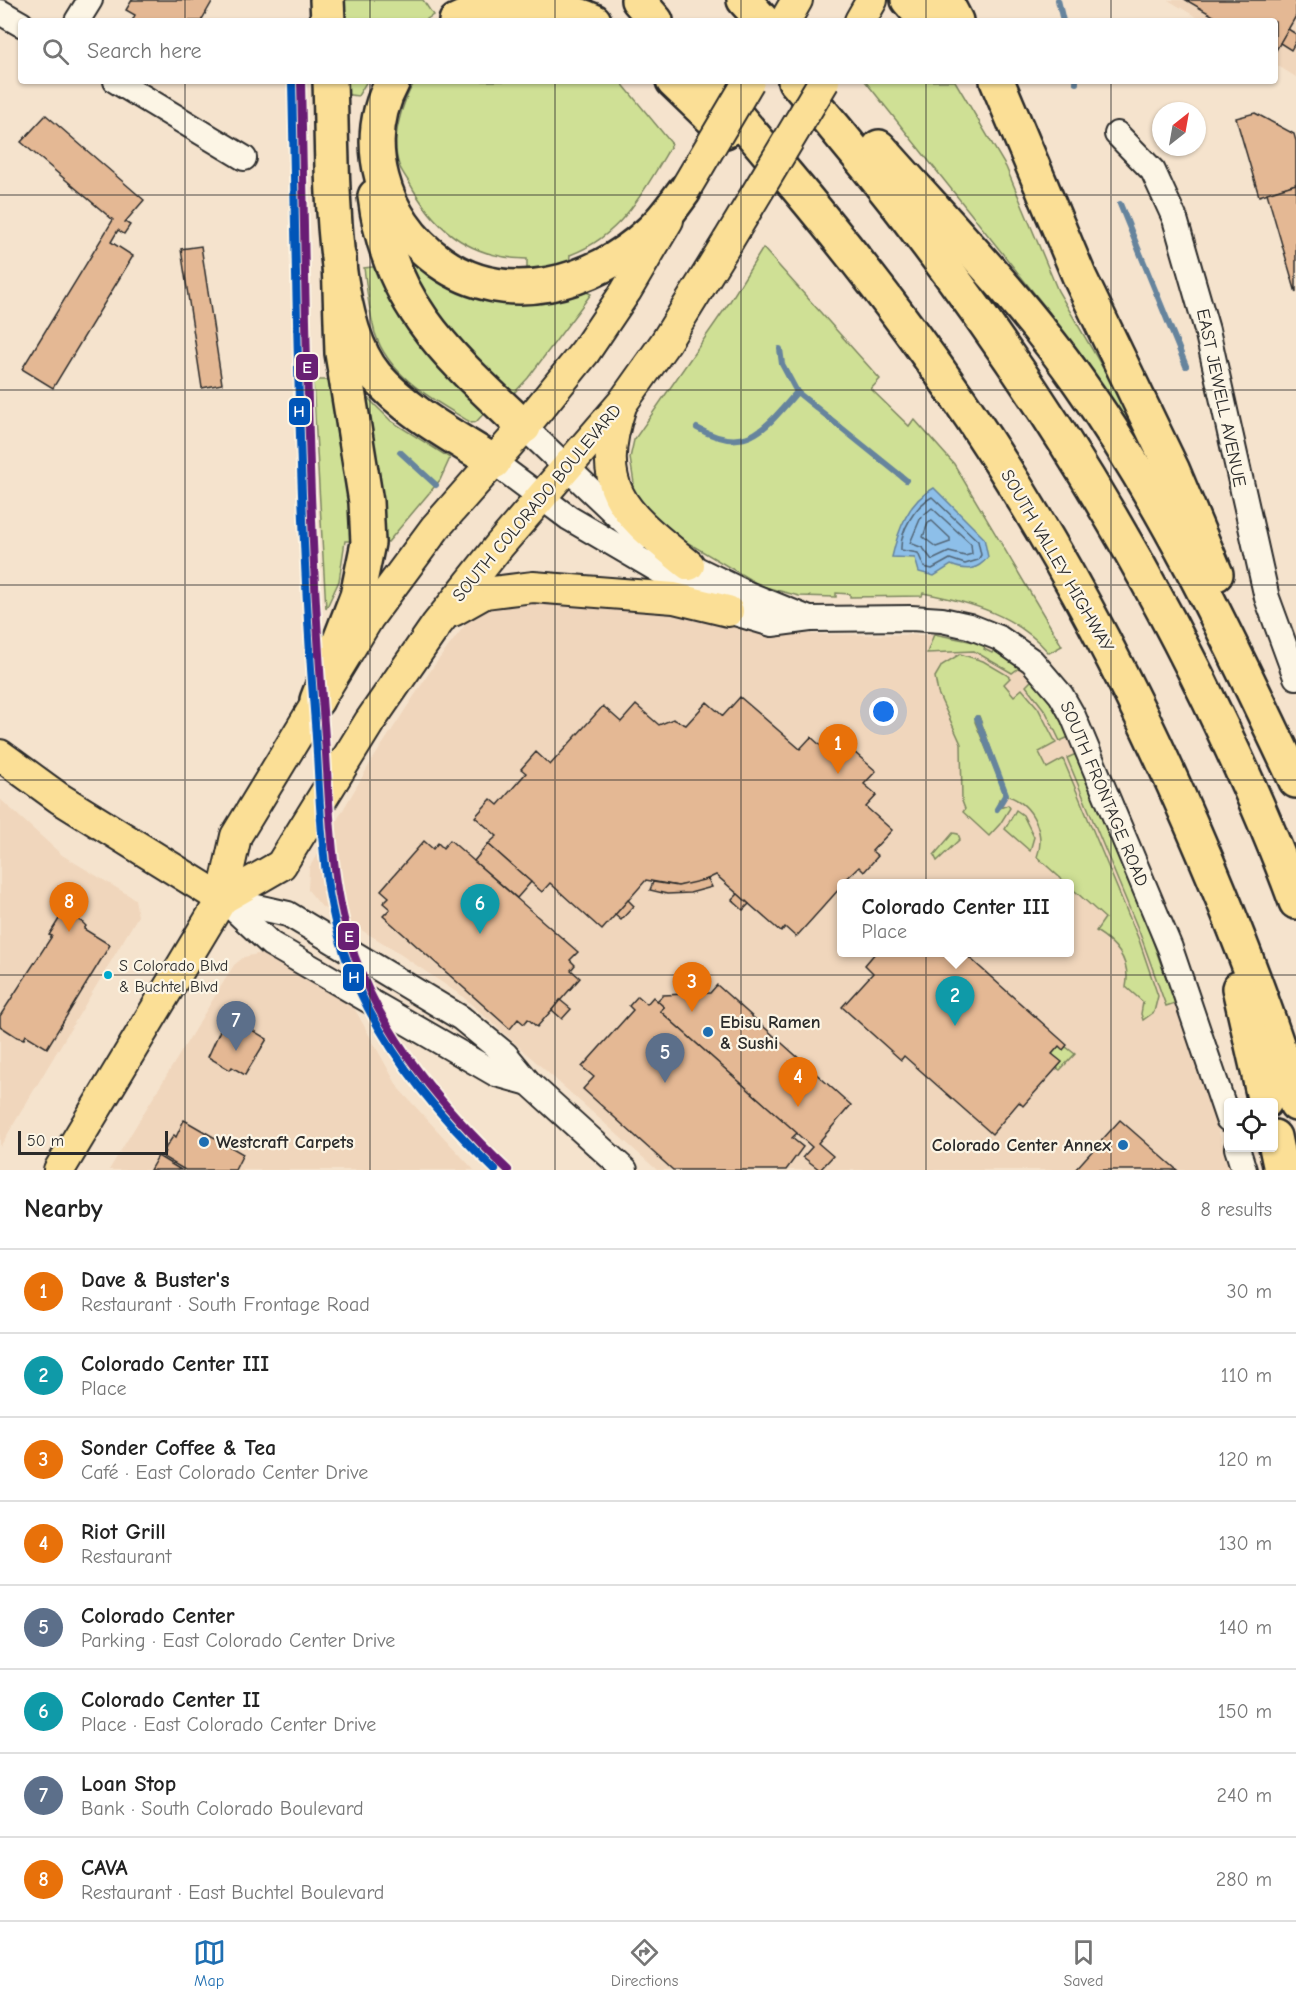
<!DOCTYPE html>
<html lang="en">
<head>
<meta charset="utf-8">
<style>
	:root { --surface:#fff; --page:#f6f6f6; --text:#222; --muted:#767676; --line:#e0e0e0; --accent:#1f6fb2 }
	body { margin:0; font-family:"Comic Neue",sans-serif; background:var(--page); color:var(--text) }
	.controls { position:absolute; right:18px; bottom:18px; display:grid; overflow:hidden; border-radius:6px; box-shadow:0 2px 4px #0004 }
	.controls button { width:54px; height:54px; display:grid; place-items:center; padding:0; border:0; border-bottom:2px solid var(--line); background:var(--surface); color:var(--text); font:30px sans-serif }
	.compass { position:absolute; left:1152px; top:102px; width:54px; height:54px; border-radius:50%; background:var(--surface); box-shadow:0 2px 4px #0004; rotate:31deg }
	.scale { position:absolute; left:18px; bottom:15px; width:150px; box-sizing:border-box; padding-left:6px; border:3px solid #2b2b2b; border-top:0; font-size:16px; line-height:21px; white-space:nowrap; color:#2b2b2b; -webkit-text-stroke:4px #fcf5e5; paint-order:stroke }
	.you { position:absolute; left:884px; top:712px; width:21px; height:21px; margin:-15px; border:4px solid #fff; border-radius:50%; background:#1a73e8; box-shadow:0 0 0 9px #1a73e833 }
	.badge { display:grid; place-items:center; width:39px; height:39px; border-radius:50%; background:var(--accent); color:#fff; font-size:20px; font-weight:700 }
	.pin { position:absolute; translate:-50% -50px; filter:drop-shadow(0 2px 3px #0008) }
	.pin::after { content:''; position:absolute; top:32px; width:21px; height:18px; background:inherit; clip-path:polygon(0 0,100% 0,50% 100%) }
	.popup { position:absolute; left:837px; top:879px; width:237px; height:78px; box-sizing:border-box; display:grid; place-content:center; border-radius:6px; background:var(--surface); filter:drop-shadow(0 2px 4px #0005); font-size:20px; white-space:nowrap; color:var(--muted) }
	.popup b { font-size:22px; color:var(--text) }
	.popup::after { content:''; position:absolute; left:50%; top:100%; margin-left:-12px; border:12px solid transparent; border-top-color:var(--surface) }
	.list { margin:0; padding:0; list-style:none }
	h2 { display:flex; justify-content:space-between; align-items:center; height:78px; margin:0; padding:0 24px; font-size:26px }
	h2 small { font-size:20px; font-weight:400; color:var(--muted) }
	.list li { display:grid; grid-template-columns:39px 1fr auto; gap:18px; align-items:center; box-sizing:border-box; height:84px; padding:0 24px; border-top:2px solid var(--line) }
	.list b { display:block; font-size:22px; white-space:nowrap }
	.list p { margin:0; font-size:20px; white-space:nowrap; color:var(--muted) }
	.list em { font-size:20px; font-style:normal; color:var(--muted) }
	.icon { flex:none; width:33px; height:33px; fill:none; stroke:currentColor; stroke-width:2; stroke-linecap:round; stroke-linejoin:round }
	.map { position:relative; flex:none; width:1296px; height:1170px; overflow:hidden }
	.search { position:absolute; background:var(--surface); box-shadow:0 2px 4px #0004; left:18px; right:18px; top:18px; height:66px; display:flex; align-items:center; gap:15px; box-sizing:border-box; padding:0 21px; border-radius:6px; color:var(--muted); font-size:22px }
	.sheet { height:750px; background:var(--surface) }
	nav { display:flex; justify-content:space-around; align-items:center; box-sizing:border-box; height:84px; border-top:2px solid var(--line); background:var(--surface); font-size:16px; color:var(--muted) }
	nav a { display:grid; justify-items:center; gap:3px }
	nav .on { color:var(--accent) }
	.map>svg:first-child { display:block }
</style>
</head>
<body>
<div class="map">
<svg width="1296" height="1170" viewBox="0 0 1296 1170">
	<rect width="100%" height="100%" fill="#f5e3cd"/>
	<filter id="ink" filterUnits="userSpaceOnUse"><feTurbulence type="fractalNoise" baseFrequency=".0167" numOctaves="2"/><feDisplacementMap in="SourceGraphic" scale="12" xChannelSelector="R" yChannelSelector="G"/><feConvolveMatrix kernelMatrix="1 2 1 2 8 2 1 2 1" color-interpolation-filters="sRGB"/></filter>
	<g filter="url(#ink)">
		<g fill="#f0d6bc" fill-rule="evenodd">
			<polygon points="1168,0 1296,0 1296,77 1275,64 1275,21 1203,21"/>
			<path d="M503,600L676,607L777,634L942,635L979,643L1020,667L1033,679L1057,711L1069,737L1148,928L1206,1089L1230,1170H657L462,996L385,944L322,907L308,890L309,868L371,762L433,667L468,621L481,611ZM841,884H1069V952H841Z"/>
			<polygon points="0,799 62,855 135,899 138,916 0,1147"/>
			<polygon points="262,953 269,954 352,1004 399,1089 474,1170 109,1170 234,965 244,957"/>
		</g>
		<g fill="#cfe095" stroke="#7d8660" stroke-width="1.5">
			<polygon points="341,0 423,0 433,15 424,21 342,21"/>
			<polygon points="343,81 367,81 358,96 343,94"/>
			<path d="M415,81H620L672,144C646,188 622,236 570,255L569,265L527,269V259C474,258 439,234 413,189C409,181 402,173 399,165C390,140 402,102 415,81Z"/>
			<polygon points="865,81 955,81 1006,167 1058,291 1145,440 1151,465 1050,313"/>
			<path d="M763,248L880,379L871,389L909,426L914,419L954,464L1062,646L1049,653C1017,615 970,602 923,593L922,596L850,597V594L836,593V597L799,596L761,586L661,527L625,488L634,483L630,458L634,440L729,303Z"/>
			<polygon points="406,253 582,290 591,294 528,378 515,392 506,391 448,334 404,263"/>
			<path d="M381,266L489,408L476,422L472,423C435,401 389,377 375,333C369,312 367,289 364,268Z"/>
			<polygon points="313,380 329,380 352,499 355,541 345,541 339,581 326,609"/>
			<polygon points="357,387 391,421 450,458 440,480 388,542 380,539"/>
			<polygon points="934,634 979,643 985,646 984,649 992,653 994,650 1020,667 1012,673 974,651 927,653"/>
			<path d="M960,654L983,661L1007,675L1010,678L1004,684L1014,696L1022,689L1038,708L1056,743L1039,752L1047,768L1063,759L1139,940L1158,996L1154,1012L1143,1020L1141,1014L1143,1002L1126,987C1131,962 1117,944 1096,931L1105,918L1037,857C1046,834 1033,804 1008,796L979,716H976L975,722L1004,792L1002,801L999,799L997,809L1008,805L1010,808L1000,824L989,836L963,812L965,809L962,801L961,744L938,693L935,677L942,665Z"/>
			<polygon points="1033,679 1057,711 1069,737 1060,741 1046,712 1026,686"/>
			<polygon points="1076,754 1148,928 1175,1003 1166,1006 1139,931 1067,758"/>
			<polygon points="1016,810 1023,815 1034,837 1030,851 1005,829"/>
			<polygon points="953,833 958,834 960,839 937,861 934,855"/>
			<polygon points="1059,1046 1063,1049 1066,1047 1075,1054 1060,1070 1057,1068 1061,1062 1052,1054"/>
		</g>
		<path fill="#8dbfe9" stroke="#66849d" stroke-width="1.5" d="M934,488L984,538L988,557C977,571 966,571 951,565L934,576L919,572L915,558L892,557C898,531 908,501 934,488Z"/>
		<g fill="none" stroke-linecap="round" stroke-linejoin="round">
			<g stroke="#526677" stroke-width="1.5">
				<path d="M932,497L978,541L981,555L978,560L965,564L950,559L932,569L924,567L918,553L901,550C900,531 915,506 932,497Z"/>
				<polygon points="932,508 971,544 972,554 965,556 949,552 932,560 923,548 910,543 921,517"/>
				<polygon points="932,521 950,538 950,542 936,547 923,537 928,523"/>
			</g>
			<g stroke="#66849d" stroke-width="6">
				<polyline points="1058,0 1063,21"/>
				<polyline points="1076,81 1076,83"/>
				<polyline points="1120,204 1186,366"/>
				<polyline points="780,349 782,364 797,392 906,480"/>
				<path d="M697,428C747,456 765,429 797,392"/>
				<polyline points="400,452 436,485"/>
				<polyline points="977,718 1006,794 997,809"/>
			</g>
		</g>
		<g fill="#e4b894" stroke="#2b2b2b" stroke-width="1.5">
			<polygon points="132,0 213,0 201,21 132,21 135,15 126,10"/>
			<polygon points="1186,0 1296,0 1296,16 1275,52 1275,21 1222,21"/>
			<polygon points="1288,29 1296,34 1296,41 1291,50 1280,43"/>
			<polygon points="1255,113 1294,134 1296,141 1296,184 1259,196 1236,118"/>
			<polygon points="46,115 144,200 125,222 130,225 124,234 118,230 111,242 133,256 53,388 22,369 113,220 21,142"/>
			<polygon points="1296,184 1296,293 1267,193"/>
			<polygon points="201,246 222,384 202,388 181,249"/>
			<polygon points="740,697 800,749 811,737 821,746 832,733 876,771 864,784 877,795 866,807 892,830 872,851 878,856 864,872 859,867 841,884 841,887 796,937 785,927 781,932 716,875 699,883 678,886 646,880 602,930 550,883 542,892 488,844 497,836 475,817 491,799 498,805 526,773 521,769 536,752 550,765 603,706 621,722 636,705 659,725 673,719 686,725 707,702 723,716"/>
			<polygon points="450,840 578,952 570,960 575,965 571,970 580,978 537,1027 528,1019 524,1024 518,1019 510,1029 383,916 390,909 383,903 389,897 381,890 424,841 433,849 438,843 443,848"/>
			<polygon points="488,844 531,882 517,898 474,861"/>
			<polygon points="708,879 712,887 690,893 667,894 650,890 653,882 678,886"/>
			<polygon points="738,894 749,904 743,910 732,900"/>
			<polygon points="628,900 634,906 621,920 615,915"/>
			<polygon points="64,911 82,922 86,926 84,929 110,945 47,1048 26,1035 24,1039 17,1037 0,1026 0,1016 52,936 49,935"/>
			<polygon points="876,952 963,952 1067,1045 1063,1050 1059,1046 1052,1054 1062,1062 1023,1106 1019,1102 992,1134 904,1056 901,1060 842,1007 873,973 865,965"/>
			<polygon points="717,985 851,1105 818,1143 833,1156 820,1170 803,1157 812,1147 660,1011 664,1007 657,1001 663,995 710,993"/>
			<polygon points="638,996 647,1004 653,997 664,1007 660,1011 797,1133 792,1138 803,1147 786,1170 673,1170 583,1089 594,1077 582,1067 633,1010 629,1006"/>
			<polygon points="560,1000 571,1009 562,1019 552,1010"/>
			<polygon points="227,1015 267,1039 245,1075 232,1067 230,1070 208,1057"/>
			<polygon points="184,1120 243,1154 235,1170 185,1170 163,1157 166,1147 174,1135 176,1137"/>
			<polygon points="1120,1120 1177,1170 1075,1170"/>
			<polygon points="158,1156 181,1170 150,1170"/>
		</g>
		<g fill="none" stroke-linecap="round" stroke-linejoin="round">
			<g stroke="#2b2b2b" stroke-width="28">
				<g id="minor">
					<polyline points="0,12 21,24"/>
					<polyline points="77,21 90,0"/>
					<polyline points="116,81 244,158"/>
					<polyline points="1117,134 1153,171 1175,219 1207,330 1267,598 1296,677"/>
					<polyline points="524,427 640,537"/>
					<polyline points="494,462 569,518 728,611 772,624 810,619 911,618 942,620 969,626 999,638 1032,661 1061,695 1073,716 1170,948 1228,1119"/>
					<polyline points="672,557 748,594 807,618"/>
					<polyline points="222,899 288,914 461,1018 505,1054 529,1083 625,1170"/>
					<polyline points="224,900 271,944 496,1074 529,1083"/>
					<polyline points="1237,1148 1244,1170"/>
				</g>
			</g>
			<g stroke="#2b2b2b" stroke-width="34">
				<g id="major">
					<polyline points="785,21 797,0"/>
					<polyline points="860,21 872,0"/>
					<path d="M621,406C592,493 628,515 689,565"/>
					<polyline points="453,611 485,593 533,587 674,598 728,611"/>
					<polyline points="0,755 59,798 222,899"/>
					<polyline points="222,899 281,865 370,721 437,624 499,546 623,402 665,343 728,241"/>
					<polyline points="59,1170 222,899 236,836 369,617 435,528 524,427 585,352 626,291 668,220"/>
				</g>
			</g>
			<g stroke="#2b2b2b" stroke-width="38">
				<g id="highway">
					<polyline points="327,0 328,21"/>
					<polyline points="638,0 656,21"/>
					<polyline points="744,0 763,21"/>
					<polyline points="908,0 926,21"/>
					<polyline points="945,0 956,21"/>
					<path d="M456,21C499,0 551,2 594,21"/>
					<path d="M330,81C333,157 327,319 376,376C407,412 453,436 494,462"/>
					<path d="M393,81C376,112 373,144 382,178C391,213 411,241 440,262C506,309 594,284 649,233C663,221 673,206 684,191"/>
					<polyline points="673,81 725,131"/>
					<path d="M707,81C777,163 847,245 911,332C1024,484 1116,651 1191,824C1231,916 1268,1008 1296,1104"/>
					<path d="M795,81C967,279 1113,494 1224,732C1250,787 1275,844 1296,902"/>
					<polyline points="997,81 1080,278 1173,471 1216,574"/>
					<path d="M879,147C947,224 1020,298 1079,382C1167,506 1231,644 1296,781"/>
					<path d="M375,196C388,304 450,357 524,427"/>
					<polyline points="317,700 357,596 368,543 366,502 342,353 339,258"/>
					<polyline points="1239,988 1265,1102"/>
					<polyline points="1274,1137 1281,1170"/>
				</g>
			</g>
			<use href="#minor" stroke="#fcf5e5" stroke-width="24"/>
			<use href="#major" stroke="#fbdf96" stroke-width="30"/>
			<use href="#highway" stroke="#fbdf96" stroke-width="33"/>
			<g stroke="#2b2b2b" stroke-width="34" stroke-linecap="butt">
				<g id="major-bridge">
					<polyline points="684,191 749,81"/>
					<polyline points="728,241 824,81"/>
				</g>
			</g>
			<use href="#major-bridge" stroke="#fbdf96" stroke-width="30"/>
			<g stroke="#fcf5e5" stroke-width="12">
				<path id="rail-1" d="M301,81C306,296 307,510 324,724C330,801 329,884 355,957C385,1040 445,1110 508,1170"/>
			</g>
			<g stroke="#fcf5e5" stroke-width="12">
				<path id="rail-2" d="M292,81C297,295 298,510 315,723C321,801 319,887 347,961C377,1042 433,1111 495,1170"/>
			</g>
			<use href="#rail-1" stroke="#691f74" stroke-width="8"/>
			<use href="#rail-2" stroke="#0055b8" stroke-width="8"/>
		</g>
	</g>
	<path fill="none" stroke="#2b2b2b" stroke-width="1.5" stroke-opacity="0.55" d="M185,0V21M370,0V21M555,0V21M741,0V21M926,0V21M1111,0V21M185,81V1170M370,81V1170M555,81V1170M741,81V1170M926,81V1170M1111,81V1170M0,195H1296M0,390H1296M0,585H1296M0,780H1296M0,975H1296"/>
	<circle fill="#00a9ce" stroke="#fcf5e5" stroke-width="2" cx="108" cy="975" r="5"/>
	<g fill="#1f6fb2" stroke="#fcf5e5" stroke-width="2">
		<circle cx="708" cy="1032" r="6"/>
		<circle cx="204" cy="1142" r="6"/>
		<circle cx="1123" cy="1145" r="6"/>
	</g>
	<g text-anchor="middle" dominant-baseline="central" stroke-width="4.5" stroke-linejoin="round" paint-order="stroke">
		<g font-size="16" fill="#2b2b2b" stroke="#fcf5e5" text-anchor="start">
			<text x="119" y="966">S Colorado Blvd<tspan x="119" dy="21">&amp; Buchtel Blvd</tspan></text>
		</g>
		<g font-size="18" fill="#2b2b2b" stroke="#fcf5e5">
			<text transform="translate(1221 398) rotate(78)">EAST JEWELL AVENUE</text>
			<text transform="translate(537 503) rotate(-50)">SOUTH COLORADO BOULEVARD</text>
			<text transform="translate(1057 561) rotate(60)">SOUTH VALLEY HIGHWAY</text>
			<text transform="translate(1104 794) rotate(67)">SOUTH FRONTAGE ROAD</text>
		</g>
		<g font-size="18" font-weight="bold" fill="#2b2b2b" stroke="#fcf5e5" text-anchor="start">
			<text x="720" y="1022">Ebisu Ramen<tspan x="720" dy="21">&amp; Sushi</tspan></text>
			<text x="216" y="1142">Westcraft Carpets</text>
			<text x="1111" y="1145" text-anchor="end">Colorado Center Annex</text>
		</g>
	</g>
	<g stroke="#fcf5e5" stroke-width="2">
		<rect x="295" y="353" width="24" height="28" rx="6" fill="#691f74"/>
		<rect x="288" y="397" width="23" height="29" rx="6" fill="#0055b8"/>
		<rect x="337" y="922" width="23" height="29" rx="6" fill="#691f74"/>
		<rect x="342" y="963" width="23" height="29" rx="6" fill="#0055b8"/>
	</g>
	<g font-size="16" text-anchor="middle" font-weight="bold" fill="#fff">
		<text x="307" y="373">E</text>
		<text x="299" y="417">H</text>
		<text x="349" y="942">E</text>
		<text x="354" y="983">H</text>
	</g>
</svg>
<div class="controls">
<button><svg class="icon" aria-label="locate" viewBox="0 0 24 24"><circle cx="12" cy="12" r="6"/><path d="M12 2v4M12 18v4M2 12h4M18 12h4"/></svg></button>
</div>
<svg class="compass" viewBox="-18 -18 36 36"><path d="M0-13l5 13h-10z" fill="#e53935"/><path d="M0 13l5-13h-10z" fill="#767676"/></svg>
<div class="scale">50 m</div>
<div class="you"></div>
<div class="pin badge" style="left:838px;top:774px;background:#e8710a">1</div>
<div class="pin badge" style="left:955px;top:1026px;background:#0f9aa8">2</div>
<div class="popup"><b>Colorado Center III</b>Place</div>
<div class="pin badge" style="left:692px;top:1012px;background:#e8710a">3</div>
<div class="pin badge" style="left:798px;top:1107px;background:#e8710a">4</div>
<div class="pin badge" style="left:665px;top:1083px;background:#5c6f8a">5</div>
<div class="pin badge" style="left:480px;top:934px;background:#0f9aa8">6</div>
<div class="pin badge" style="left:236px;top:1051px;background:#5c6f8a">7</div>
<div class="pin badge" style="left:69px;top:932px;background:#e8710a">8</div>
<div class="search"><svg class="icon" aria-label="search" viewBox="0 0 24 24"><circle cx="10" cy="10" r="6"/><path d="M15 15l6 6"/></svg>Search here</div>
</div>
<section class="sheet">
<h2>Nearby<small>8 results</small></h2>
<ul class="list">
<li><span class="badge" style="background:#e8710a">1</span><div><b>Dave &amp; Buster's</b><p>Restaurant · South Frontage Road</p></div><em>30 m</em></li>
<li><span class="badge" style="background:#0f9aa8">2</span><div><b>Colorado Center III</b><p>Place</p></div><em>110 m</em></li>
<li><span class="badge" style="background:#e8710a">3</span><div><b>Sonder Coffee &amp; Tea</b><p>Café · East Colorado Center Drive</p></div><em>120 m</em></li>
<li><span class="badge" style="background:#e8710a">4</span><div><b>Riot Grill</b><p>Restaurant</p></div><em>130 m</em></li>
<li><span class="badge" style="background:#5c6f8a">5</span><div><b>Colorado Center</b><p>Parking · East Colorado Center Drive</p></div><em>140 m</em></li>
<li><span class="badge" style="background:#0f9aa8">6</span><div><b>Colorado Center II</b><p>Place · East Colorado Center Drive</p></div><em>150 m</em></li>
<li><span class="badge" style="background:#5c6f8a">7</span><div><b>Loan Stop</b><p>Bank · South Colorado Boulevard</p></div><em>240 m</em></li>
<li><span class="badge" style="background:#e8710a">8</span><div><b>CAVA</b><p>Restaurant · East Buchtel Boulevard</p></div><em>280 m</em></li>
</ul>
</section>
<nav>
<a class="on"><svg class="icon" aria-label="map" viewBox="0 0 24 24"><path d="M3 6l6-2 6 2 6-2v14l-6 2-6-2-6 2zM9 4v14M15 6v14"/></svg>Map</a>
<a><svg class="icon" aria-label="directions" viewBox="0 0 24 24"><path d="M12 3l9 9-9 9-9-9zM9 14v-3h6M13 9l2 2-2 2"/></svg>Directions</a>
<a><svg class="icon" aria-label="saved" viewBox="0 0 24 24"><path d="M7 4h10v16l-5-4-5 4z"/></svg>Saved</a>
</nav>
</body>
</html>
